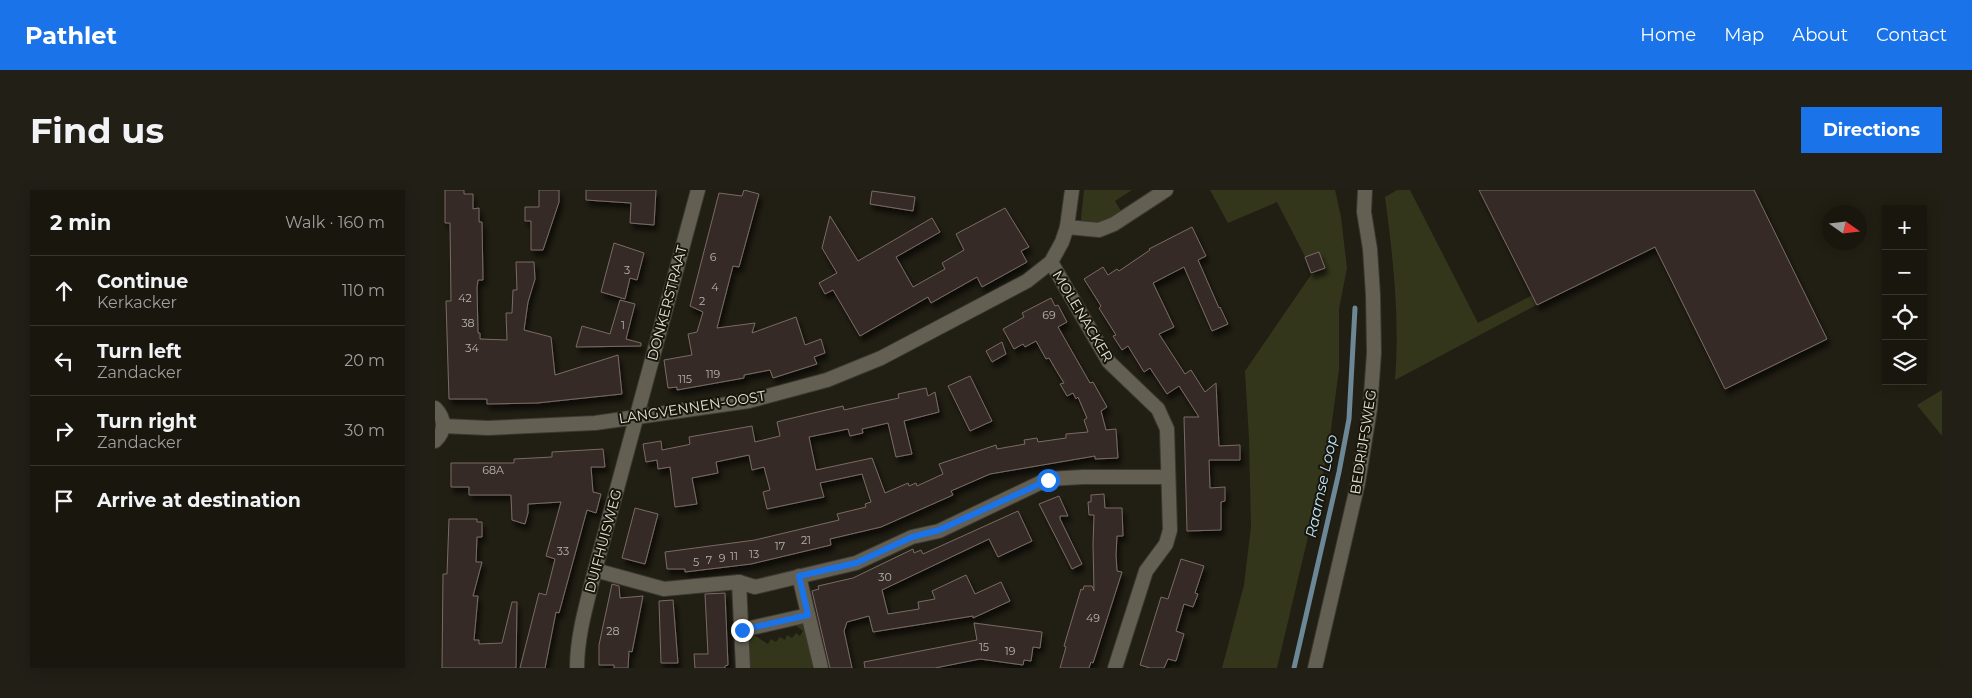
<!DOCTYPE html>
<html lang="en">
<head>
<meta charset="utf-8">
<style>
	:root { --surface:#19160e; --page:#221f17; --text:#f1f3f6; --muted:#9f9f9e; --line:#37352e; --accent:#1a73e8 }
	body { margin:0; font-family:Montserrat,sans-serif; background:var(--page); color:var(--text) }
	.controls { position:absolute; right:15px; top:15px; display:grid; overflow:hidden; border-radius:0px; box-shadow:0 2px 12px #0003 }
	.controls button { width:45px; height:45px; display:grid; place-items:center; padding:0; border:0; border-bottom:1px solid var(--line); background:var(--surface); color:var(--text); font:25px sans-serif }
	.compass { position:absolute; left:1387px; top:15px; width:45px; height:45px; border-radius:50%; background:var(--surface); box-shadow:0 2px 12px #0003; rotate:104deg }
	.stop { position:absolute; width:15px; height:15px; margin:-11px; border:4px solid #1a73e8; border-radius:50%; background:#fff }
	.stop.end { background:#1a73e8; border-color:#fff; box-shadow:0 1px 5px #0008 }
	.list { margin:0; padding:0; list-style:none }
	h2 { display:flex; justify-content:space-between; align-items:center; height:65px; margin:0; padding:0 20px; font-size:21px }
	h2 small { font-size:16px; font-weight:400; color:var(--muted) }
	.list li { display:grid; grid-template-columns:32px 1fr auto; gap:15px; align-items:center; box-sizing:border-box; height:70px; padding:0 20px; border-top:1px solid var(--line) }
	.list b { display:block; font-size:19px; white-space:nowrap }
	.list p { margin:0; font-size:16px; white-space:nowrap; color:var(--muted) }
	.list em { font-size:16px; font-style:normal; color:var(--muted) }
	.icon { flex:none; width:28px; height:28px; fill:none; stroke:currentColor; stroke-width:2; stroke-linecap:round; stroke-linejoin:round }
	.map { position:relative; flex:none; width:1507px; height:478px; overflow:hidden; border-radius:0px }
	header { display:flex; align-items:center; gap:30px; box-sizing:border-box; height:70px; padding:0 25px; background:var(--accent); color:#fff }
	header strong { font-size:24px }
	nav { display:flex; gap:28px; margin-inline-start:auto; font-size:18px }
	.intro { display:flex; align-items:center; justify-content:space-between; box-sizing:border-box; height:120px; padding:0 30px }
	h1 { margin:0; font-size:35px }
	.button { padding:12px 22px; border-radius:0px; background:var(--accent); color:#fff; font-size:18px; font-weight:700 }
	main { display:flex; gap:30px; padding:0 30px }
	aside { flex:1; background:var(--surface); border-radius:0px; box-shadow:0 2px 12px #0003 }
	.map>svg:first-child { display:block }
</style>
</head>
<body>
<header>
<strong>Pathlet</strong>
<nav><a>Home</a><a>Map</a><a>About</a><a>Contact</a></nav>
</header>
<div class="intro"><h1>Find us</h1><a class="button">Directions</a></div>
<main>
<aside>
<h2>2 min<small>Walk · 160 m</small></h2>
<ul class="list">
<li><svg class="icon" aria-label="ahead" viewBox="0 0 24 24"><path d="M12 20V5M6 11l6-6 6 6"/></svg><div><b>Continue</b><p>Kerkacker</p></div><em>110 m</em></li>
<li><svg class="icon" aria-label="left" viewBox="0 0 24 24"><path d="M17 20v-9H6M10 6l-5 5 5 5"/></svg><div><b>Turn left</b><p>Zandacker</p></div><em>20 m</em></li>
<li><svg class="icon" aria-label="right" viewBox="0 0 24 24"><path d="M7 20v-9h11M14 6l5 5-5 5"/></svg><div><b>Turn right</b><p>Zandacker</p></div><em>30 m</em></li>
<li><svg class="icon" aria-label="arrive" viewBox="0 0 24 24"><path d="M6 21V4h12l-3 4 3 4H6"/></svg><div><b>Arrive at destination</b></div></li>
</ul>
</aside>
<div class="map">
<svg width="1507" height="478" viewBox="0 0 1507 478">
	<defs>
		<filter id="shadow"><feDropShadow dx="3" dy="5.5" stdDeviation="2.5" flood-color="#0009"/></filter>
	</defs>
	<rect width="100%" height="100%" fill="#211e13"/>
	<g fill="#34361b">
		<path d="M649,0H697L680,11L686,21C673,30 663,37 647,32L646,28Z"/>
		<polygon points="775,0 900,0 906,27 912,78 904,119 904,179 893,262 842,478 787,478 809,395 816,336 814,249 810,181 878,82 842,12 793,33"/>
		<path d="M962,0H975L1043,133L1102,103L1107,112L960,190C965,129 958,67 950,7Z"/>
		<polygon points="1507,200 1507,246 1482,215"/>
		<polygon points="366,434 370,434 383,478 313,478 313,448 319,445 333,454 336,449 341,452 345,447 350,450 352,445 357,448 361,443 365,446 368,441 360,435"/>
	</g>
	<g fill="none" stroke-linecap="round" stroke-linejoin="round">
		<polyline stroke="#6c8796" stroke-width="5" points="859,478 904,282 914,229 920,118"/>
	</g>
	<g fill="#362a25" stroke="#796b65" filter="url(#shadow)">
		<polygon points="10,0 29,0 29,4 38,4 38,19 44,18 44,32 47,32 48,90 43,90 42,98 43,143 45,143 45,149 72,150 71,123 77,123 78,100 82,100 81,72 99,72 100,89 93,112 89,140 116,147 120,185 183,165 187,204 102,213 52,214 52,209 14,209 11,111 16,111 15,33 10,33"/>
		<polygon points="104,0 124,0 124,12 108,60 96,60 96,31 90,31 90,17 104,17"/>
		<polygon points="151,0 221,0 219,35 195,33 196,13 151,10"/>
		<polygon points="309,0 324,4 304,77 298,76 282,138 320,133 317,143 361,127 370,155 386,149 390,163 379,167 382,174 338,188 335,180 309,185 309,188 242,200 242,197 233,198 229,170 257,165 253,144 262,142 268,122 255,116 284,3 307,6"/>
		<polygon points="1044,0 1319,0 1392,149 1290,199 1220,57 1102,115"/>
		<polygon points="437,1 480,7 478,21 435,14"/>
		<polygon points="570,18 594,57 586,61 592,72 547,97 542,87 496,113 493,107 425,146 398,100 390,104 384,93 402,83 387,58 395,26 423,71 497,28 505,42 461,67 478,97 510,79 507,73 529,60 521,44"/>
		<polygon points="757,37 771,66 763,70 784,118 785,117 793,134 777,141 749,77 718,93 739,137 724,144 750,184 756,180 770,202 781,193 784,256 805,255 805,270 774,270 775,298 790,297 790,311 786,312 786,340 752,341 749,227 764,227 744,196 732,204 715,178 709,182 693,156 687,160 678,146 681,145 664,118 666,116 649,89 668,77 673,85 682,79 684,81 715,60 714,59"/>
		<polygon points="179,53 209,63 202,90 195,88 190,109 166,102"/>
		<polygon points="884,62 890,78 876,83 870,67"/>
		<polygon points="616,108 620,116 623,115 632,132 623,137 655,193 658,192 672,217 666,221 671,240 681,239 683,268 660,269 660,266 555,284 516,301 518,305 446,337 395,349 396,355 316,374 250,382 250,379 232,379 230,362 320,350 404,330 402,324 431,317 430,314 436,312 427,284 385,293 389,307 332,319 328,302 335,300 329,277 317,280 314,265 281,272 283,283 257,288 262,314 240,317 235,277 223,279 222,270 211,272 208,254 226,251 227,260 252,255 255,254 254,247 317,236 320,252 345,246 342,232 349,230 408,216 409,220 436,214 464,208 463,204 491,198 493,206 500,202 504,222 469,231 477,264 461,267 453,233 427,239 428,243 415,246 413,239 374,247 381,280 437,268 450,303 473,293 474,296 481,293 482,296 508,284 504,274 561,255 562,259 590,254 589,250 602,248 603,252 631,248 631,244 653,242 649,230 652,228 643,207 641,209 638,203 632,206 625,194 629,193 621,180 614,168 611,169 601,151 590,157 588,154 579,159 568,139 589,127 587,123"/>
		<polygon points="185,110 200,114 191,149 206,153 206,156 141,157 147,136 175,144"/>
		<polygon points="567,152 571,164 557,172 551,161"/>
		<polygon points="535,186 557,231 535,241 513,196"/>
		<polygon points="168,259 170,277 156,277 158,302 166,304 161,323 152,320 124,423 121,422 110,478 85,478 104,403 111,405 120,369 111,366 126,312 93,314 93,323 90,334 77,330 76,305 34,305 34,297 16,297 16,273 79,273 79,269 117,267 117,262"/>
		<polygon points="669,304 670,318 687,318 688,346 682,346 681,365 682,381 687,382 658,473 656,472 654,478 625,478 631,457 629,456 646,399 648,400 649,396 657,396 659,401 658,354 659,325 654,325 653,312 656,312 656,305"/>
		<polygon points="624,306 633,326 625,326 625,329 647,374 637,379 604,314"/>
		<polygon points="200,318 223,324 210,374 187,368"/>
		<polygon points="583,321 597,351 563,367 554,349 447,400 453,424 484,419 483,412 500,409 497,401 531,385 540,404 566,392 575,411 538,428 538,426 438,442 434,426 412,432 409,441 417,478 395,478 377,401 384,399 383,396 418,388 478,359 479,363 486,360 488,364"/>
		<polygon points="14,329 42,329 42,332 47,332 47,347 42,347 41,372 47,372 38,406 43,406 39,450 44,450 44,454 67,453 77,412 82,412 81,478 7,478 8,384 12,384"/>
		<polygon points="746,369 769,376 760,403 763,404 758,417 749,414 741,441 749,444 741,471 733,469 729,478 715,478 705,475 726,407 733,409"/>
		<polygon points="177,394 184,396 185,408 208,406 197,462 194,461 193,478 179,478 179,475 164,475 164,455"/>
		<polygon points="290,403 293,475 290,476 290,478 260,478 259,464 273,464 270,404"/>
		<polygon points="238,410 243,473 226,473 224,411"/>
		<polygon points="539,433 607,442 605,458 598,457 596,471 589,470 588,475 545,469 500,478 430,478 429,472 542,450"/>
	</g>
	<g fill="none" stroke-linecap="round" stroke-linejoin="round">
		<g stroke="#3b3831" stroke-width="16">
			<g id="minor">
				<polyline points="632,37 664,40 679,34 731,0"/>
				<polyline points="616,72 674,172 723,219 732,239 735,340 731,354 711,381 680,478"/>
				<path d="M0,218C10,228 11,241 0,251"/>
				<polyline points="8,236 53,238 160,233 314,211 392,190 446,168 592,91 616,72 627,52 632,37 637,0"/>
				<polyline points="160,380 229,399 304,392 320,397 421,373 477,347 504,341 613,289 648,287 733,287"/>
				<polyline points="364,386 386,478"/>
				<polyline points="304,392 308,478"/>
				<polyline points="307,440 373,425"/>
				<path d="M142,478C142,445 152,413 160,380L263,0"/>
			</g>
		</g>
		<g stroke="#3b3831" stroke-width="16">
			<polyline id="secondary" points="880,478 923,293 935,219 939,163 938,105 935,59 929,22 930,0"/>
		</g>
		<use href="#minor" stroke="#635f53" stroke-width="14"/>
		<use href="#secondary" stroke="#635f53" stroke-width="14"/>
	</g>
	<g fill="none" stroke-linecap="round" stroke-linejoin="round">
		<polyline stroke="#1a73e8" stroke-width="6" points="307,440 373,425 364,386 421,373 477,347 504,340 613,290"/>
	</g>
	<g text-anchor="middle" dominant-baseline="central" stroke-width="4" stroke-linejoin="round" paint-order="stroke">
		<g font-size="11" fill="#b8b3ac">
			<text x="278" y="67">6</text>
			<text x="192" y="80">3</text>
			<text x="280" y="97">4</text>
			<text x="30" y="108">42</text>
			<text x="267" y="111">2</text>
			<text x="614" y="125">69</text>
			<text x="33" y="133">38</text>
			<text x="188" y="135">1</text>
			<text x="37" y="158">34</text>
			<text x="278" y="184">119</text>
			<text x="250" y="189">115</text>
			<text x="58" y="280">68A</text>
			<text x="371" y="350">21</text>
			<text x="345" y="356">17</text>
			<text x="128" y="361">33</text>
			<text x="319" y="364">13</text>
			<text x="299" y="366">11</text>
			<text x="287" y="368">9</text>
			<text x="274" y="370">7</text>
			<text x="261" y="372">5</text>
			<text x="450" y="387">30</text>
			<text x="658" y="428">49</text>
			<text x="178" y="441">28</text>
			<text x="549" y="457">15</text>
			<text x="575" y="461">19</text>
		</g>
		<g font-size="14" fill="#e3e1d9" stroke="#18150a">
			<text transform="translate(232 113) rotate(-75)">DONKERSTRAAT</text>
			<text transform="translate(648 126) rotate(59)">MOLENACKER</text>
			<text transform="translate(257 217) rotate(-9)">LANGVENNEN-OOST</text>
			<text transform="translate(928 252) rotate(-81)">BEDRIJFSWEG</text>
			<text transform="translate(168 351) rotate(-75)">DUIFHUISWEG</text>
		</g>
		<g font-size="15" font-style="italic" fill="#bee4fe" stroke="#18150a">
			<text transform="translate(886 296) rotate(-78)">Raamse Loop</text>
		</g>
	</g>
</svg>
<div class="controls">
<button>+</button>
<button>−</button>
<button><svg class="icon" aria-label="locate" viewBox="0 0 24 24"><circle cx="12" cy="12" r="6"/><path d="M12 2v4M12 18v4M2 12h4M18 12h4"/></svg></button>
<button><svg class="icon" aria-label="layers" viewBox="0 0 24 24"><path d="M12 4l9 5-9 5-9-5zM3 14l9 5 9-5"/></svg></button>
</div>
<svg class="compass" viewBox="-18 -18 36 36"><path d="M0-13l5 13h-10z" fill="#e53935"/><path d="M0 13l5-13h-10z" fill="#9f9f9e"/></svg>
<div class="stop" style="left:613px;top:290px"></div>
<div class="stop end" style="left:307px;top:440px"></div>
</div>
</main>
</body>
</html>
